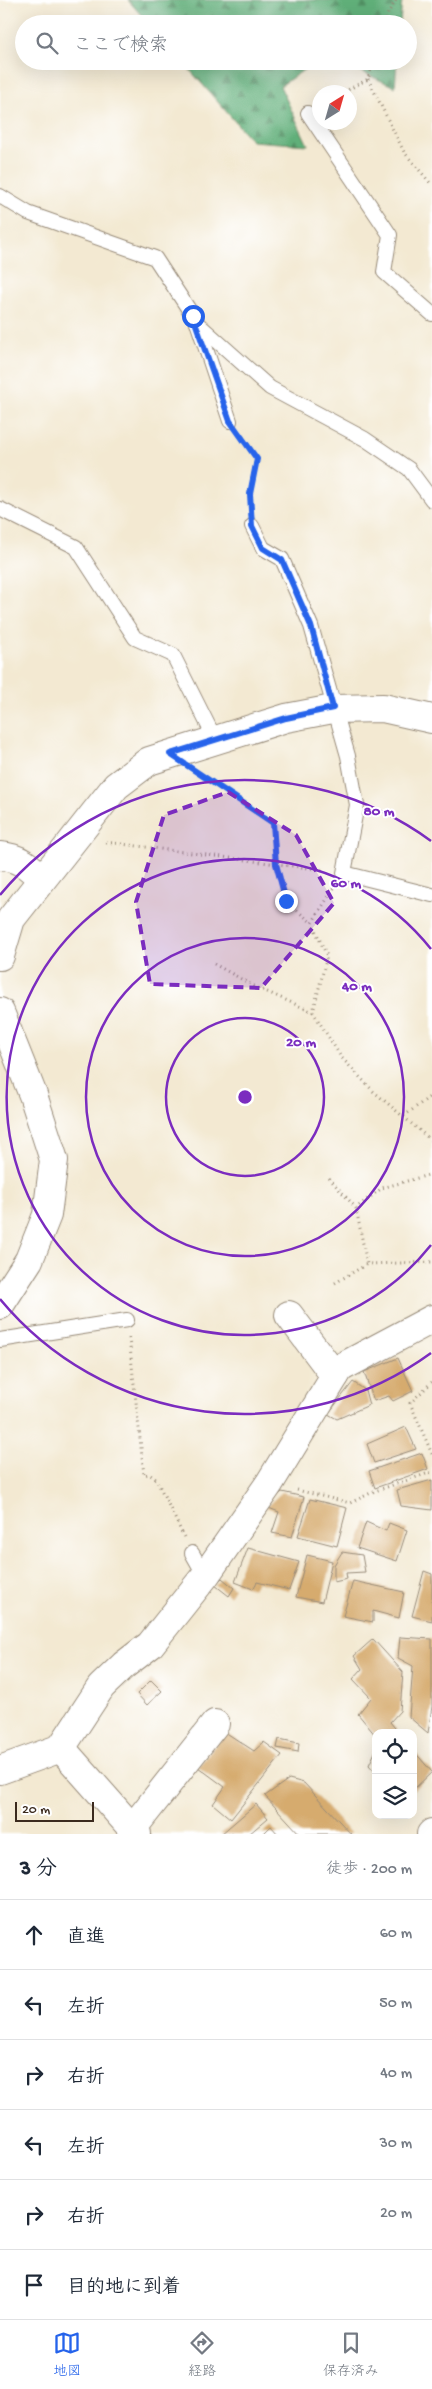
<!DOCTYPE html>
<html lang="ja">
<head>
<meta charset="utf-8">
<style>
	:root { --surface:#fff; --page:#f6f6f7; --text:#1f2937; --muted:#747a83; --line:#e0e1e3; --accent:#2563eb }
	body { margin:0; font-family:"Gochi Hand","Klee One",sans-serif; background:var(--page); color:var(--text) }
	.controls { position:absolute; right:15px; bottom:15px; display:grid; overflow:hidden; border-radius:10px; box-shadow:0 5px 20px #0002 }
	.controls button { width:45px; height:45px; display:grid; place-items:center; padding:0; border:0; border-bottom:1px solid var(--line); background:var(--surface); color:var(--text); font:25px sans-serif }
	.compass { position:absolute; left:312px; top:85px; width:45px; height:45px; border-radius:50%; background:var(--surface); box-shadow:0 5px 20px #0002; rotate:37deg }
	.scale { position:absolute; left:15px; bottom:12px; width:79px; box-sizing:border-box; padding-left:5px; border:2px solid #3b2a1e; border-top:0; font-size:14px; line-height:18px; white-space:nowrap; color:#3b2a1e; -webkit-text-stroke:4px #fff; paint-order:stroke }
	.stop { position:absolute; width:15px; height:15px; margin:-11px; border:4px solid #2563eb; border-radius:50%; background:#fff }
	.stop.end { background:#2563eb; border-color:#fff; box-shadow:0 1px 5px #0008 }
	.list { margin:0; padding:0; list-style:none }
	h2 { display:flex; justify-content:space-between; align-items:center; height:65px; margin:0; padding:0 20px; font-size:21px }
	h2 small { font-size:16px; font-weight:400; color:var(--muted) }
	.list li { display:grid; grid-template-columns:32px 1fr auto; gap:15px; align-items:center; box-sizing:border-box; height:70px; padding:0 20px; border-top:1px solid var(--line) }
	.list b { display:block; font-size:19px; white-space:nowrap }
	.list em { font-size:16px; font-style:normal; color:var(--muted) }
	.icon { flex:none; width:28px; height:28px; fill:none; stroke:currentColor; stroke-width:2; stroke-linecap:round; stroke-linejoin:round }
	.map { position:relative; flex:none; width:432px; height:1834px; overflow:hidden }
	.search { position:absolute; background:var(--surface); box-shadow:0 5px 20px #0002; left:15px; right:15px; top:15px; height:55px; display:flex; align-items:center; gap:12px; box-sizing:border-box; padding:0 18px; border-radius:28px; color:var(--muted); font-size:19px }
	.sheet { height:485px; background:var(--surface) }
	nav { display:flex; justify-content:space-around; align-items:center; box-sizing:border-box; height:70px; border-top:1px solid var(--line); background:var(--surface); font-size:14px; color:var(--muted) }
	nav a { display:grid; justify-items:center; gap:2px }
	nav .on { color:var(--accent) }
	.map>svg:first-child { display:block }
</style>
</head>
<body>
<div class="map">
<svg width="432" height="1834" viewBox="0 0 432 1834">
	<defs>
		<pattern id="forest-firs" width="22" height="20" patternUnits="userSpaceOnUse" patternTransform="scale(1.25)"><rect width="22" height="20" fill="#61af79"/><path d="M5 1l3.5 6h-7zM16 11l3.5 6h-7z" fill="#518f63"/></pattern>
	</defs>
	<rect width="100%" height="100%" fill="#fff"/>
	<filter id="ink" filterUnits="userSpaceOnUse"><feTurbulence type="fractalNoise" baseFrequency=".02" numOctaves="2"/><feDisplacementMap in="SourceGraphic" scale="10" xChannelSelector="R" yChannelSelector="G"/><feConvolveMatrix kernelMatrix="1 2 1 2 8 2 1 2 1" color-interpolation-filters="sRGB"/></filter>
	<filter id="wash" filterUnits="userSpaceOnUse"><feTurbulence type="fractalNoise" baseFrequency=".0096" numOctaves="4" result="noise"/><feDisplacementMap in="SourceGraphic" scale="20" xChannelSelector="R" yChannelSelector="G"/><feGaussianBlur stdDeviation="1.12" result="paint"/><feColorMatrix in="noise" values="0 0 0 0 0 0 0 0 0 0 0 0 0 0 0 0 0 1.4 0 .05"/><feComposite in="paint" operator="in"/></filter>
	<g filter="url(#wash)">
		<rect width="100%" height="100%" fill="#f3e9d2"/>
		<g fill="url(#forest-firs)" stroke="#4e6c4c">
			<polygon points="128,0 402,0 400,24 149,24"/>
			<polygon points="182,61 317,61 280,86 308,145 252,141"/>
			<polygon points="338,61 397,61 395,87"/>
		</g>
		<g id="blocks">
			<g fill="#d6ab6e">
				<polygon points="398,1358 413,1391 393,1401 389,1396 374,1401 364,1372"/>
				<polygon points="353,1382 365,1390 369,1405 337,1419 328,1414"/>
				<polygon points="406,1427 416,1449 374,1463 367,1444"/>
				<polygon points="422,1453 428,1469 375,1488 369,1471"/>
				<polygon points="432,1480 432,1510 401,1506 397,1490"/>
				<polygon points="282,1492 304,1497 292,1537 272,1533 279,1512 266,1507"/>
				<polygon points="310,1499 347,1508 337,1546 298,1536"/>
				<polygon points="366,1522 386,1531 389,1523 407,1530 397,1561 357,1548"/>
				<polygon points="248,1548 299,1562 289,1590 257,1582 253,1589 235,1582"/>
				<polygon points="342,1552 362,1555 365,1572 346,1573 347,1579 334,1582 334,1565"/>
				<polygon points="307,1555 332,1561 322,1602 296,1597"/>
				<polygon points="424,1571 432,1574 432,1621 412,1616"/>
				<polygon points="222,1578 234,1588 229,1596 215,1585"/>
				<polygon points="353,1581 404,1592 399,1618 373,1611 373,1622 343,1616"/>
				<polygon points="400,1637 432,1639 432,1706 428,1733 409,1717 413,1666 398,1658"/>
				<polygon points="373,1639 403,1672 400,1711 390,1722 399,1733 376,1733 376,1736 358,1714 371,1698 353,1679 362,1669 354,1656"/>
				<polygon points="151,1680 162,1691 147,1705 137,1694"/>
				<polygon points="225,1732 254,1751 264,1742 282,1755 231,1819 213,1804 225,1787 198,1767"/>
				<polygon points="279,1739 299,1743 298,1752 277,1748"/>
				<polygon points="376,1750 376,1773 369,1765"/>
				<polygon points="413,1750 432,1772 413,1790"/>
				<polygon points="289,1779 304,1783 351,1834 300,1834 265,1796"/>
				<polygon points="256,1804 268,1818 249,1834 221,1834"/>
				<polygon points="271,1826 278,1834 263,1834"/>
			</g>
		</g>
	</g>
	<g filter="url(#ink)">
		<use href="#blocks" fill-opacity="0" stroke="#978a78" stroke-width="1"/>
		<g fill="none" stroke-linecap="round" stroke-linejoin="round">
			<g stroke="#978a78" stroke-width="16">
				<g id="service">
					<polyline points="308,113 390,235 384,272 432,314"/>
					<polyline points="0,196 28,213 155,258 197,322 230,421"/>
					<polyline points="197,323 270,388 365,439 409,469 432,500"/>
					<polyline points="0,509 76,547 135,638 173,655 216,741"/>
					<polyline points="252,526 263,548 282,559 311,626 348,756 357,805 344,873 432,895"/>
					<polyline points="0,1340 127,1320"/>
					<polyline points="192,1553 205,1576"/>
				</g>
			</g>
			<g stroke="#978a78" stroke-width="30">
				<g id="minor">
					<path d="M0,856C19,857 29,866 42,879"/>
					<polyline points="289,1315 335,1376"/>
					<polyline points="0,1770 61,1748 101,1687 124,1665 150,1645 205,1576 269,1484 340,1368 432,1319"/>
					<polyline points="132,1829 215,1724"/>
				</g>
			</g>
			<g stroke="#978a78" stroke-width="30">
				<g id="tertiary">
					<polyline points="0,956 11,919 116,786 149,761 286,718 333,709 383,708 432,719"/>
					<polyline points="0,1012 33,1095 54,1160 47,1215 29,1260 0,1305"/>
					<polyline points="61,1748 137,1834"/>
					<polyline points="431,1834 432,1833"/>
				</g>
			</g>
			<g stroke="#978a78" stroke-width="3" stroke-dasharray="1 4" stroke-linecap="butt">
				<polyline points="385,24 388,13 396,0"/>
				<polyline points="368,79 404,152 432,185"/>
				<polyline points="344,92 368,79 374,61"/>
				<polyline points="242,437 257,459 250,493 251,508"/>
				<polyline points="199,773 273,823 277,864 324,870"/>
				<polyline points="106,842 277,864 286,901 312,923"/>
				<polyline points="334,888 312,923 327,956 313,1012 341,1057 373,1091 432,1141"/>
				<polyline points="214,964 256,987 313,1012"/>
				<polyline points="404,1116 432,1095"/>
				<polyline points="432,1174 382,1188 356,1208 367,1264 432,1262"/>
				<polyline points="329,1178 356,1208"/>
				<polyline points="335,1283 367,1264"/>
				<polyline points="129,1338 144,1475 149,1474 156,1479 184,1537"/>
				<polyline points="432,1382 410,1403 432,1454"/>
				<polyline points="297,1490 350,1503 375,1491 432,1472"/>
			</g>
			<use href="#service" stroke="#fff" stroke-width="14"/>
			<use href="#minor" stroke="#fff" stroke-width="28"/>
			<use href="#tertiary" stroke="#fff" stroke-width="28"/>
		</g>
	</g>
	<g fill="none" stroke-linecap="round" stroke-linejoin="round" filter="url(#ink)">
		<polyline stroke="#2563eb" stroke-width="6" points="193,316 230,421 257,459 250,494 252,526 263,548 282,560 311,626 333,708 286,718 170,754 273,823 276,864 286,901"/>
	</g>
	<path fill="#7b2cbf" fill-opacity="0.2" stroke="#7b2cbf" stroke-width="4" stroke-dasharray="10 6" stroke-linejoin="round" d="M228,792L296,835L334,903L261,988L150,984L136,902L164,815Z"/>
	<g fill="none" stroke="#7b2cbf" stroke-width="2.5">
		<circle cx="245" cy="1097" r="79"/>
		<circle cx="245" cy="1097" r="159"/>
		<path d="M431 1245A238 238 0 1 1 431 949"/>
		<path d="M431 1353A317 317 0 0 1 0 1299M0 895A317 317 0 0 1 431 841"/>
	</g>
	<circle cx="245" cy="1097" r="8" fill="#7b2cbf" stroke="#fff" stroke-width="2.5"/>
	<g font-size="15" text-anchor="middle" font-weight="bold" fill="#7b2cbf" stroke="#fff" stroke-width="4" stroke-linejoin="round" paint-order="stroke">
		<text x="379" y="815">80 m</text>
		<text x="346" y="887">60 m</text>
		<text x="357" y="990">40 m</text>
		<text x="301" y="1046">20 m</text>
	</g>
</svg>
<div class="controls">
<button><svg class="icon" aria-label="locate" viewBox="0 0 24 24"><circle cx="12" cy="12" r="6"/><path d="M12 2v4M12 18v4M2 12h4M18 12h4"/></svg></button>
<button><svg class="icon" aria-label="layers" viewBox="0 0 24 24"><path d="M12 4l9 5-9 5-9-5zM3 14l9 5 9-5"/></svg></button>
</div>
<svg class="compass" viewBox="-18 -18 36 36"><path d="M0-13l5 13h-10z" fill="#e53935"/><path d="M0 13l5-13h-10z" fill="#747a83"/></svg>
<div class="scale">20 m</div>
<div class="stop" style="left:193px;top:316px"></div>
<div class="stop end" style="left:286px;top:901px"></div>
<div class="search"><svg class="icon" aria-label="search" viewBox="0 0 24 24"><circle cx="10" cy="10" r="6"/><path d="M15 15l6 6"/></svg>ここで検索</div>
</div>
<section class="sheet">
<h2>3 分<small>徒歩 · 200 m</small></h2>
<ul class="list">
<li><svg class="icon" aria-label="ahead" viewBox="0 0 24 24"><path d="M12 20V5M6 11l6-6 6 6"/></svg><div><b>直進</b></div><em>60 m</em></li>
<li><svg class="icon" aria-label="left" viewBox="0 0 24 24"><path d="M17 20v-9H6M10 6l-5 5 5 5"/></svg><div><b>左折</b></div><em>50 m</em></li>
<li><svg class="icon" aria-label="right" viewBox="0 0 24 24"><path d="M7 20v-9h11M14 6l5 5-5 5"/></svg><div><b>右折</b></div><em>40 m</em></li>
<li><svg class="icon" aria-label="left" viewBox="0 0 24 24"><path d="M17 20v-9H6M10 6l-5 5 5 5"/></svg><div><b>左折</b></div><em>30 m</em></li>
<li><svg class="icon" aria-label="right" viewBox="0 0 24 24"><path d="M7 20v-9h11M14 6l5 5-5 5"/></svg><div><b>右折</b></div><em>20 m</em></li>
<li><svg class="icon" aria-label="arrive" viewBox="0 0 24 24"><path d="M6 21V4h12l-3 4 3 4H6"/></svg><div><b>目的地に到着</b></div></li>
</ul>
</section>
<nav>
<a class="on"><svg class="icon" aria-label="map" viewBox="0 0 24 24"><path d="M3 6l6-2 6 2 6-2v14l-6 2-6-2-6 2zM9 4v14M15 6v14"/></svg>地図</a>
<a><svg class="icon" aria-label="directions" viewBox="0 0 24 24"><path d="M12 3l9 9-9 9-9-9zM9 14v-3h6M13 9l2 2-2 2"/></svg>経路</a>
<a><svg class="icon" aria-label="saved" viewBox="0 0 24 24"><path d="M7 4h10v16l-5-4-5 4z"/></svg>保存済み</a>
</nav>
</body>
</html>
